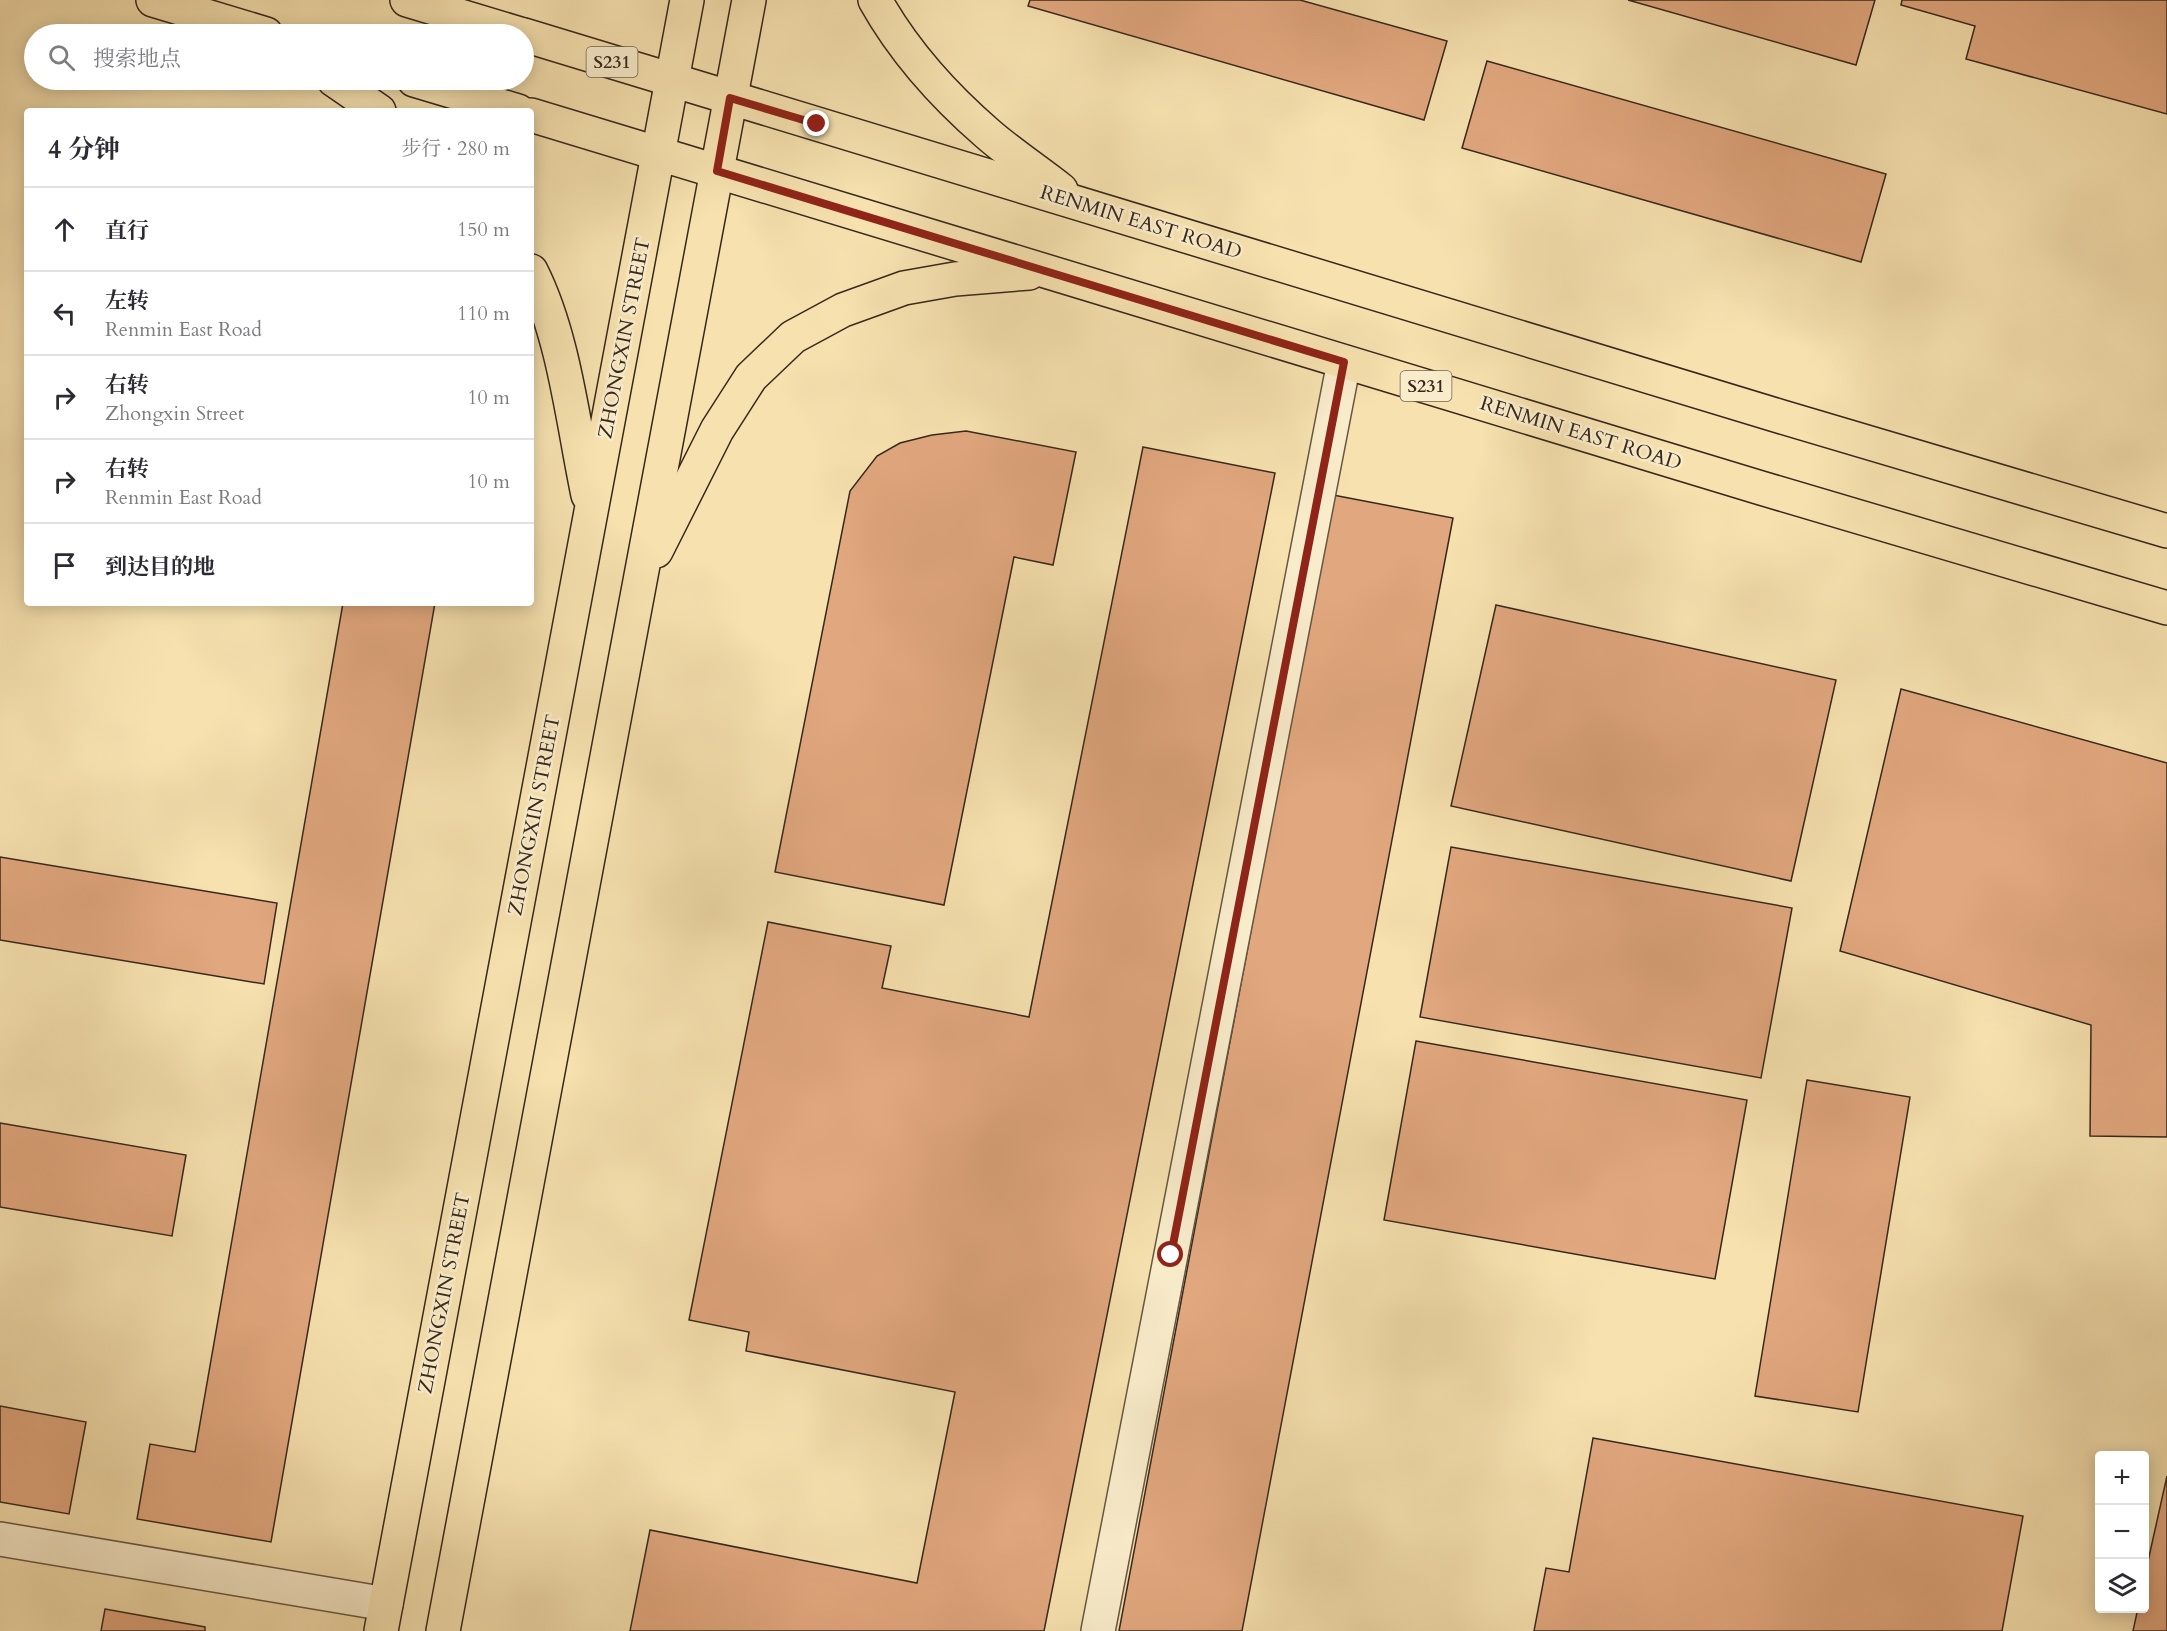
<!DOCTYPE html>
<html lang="zh">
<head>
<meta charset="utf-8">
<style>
	:root { --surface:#fff; --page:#f2f2f3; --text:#2b2b33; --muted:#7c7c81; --line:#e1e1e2 }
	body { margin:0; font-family:Cardo,"Noto Serif SC",serif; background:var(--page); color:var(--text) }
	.controls { position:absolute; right:18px; bottom:18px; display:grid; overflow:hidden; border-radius:6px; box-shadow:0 3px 15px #0003 }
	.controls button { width:54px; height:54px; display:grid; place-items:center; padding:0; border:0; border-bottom:2px solid var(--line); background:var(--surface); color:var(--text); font:30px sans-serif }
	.stop { position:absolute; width:18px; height:18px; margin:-14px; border:4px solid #8f2418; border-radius:50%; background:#fff }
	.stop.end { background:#8f2418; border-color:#fff; box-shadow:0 2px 6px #0008 }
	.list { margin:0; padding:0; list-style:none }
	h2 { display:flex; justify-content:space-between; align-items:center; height:78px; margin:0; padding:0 24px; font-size:26px }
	h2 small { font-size:20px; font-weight:400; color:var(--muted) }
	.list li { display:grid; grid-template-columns:39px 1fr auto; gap:18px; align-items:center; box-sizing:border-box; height:84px; padding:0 24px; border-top:2px solid var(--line) }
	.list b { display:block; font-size:22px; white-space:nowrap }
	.list p { margin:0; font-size:20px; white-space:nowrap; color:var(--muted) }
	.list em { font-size:20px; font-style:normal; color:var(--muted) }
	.icon { flex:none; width:33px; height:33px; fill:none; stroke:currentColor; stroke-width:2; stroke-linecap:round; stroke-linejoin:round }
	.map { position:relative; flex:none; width:2167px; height:1631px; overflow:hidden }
	.search { position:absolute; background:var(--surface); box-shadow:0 3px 15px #0003; left:24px; top:24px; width:510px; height:66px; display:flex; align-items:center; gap:15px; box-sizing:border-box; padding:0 21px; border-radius:33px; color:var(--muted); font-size:22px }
	.panel { position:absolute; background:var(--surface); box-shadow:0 3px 15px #0003; left:24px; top:108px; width:510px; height:498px; border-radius:6px }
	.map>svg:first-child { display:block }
</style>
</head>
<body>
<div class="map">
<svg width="2167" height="1631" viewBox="0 0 2167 1631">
	<rect width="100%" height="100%" fill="#f6e1af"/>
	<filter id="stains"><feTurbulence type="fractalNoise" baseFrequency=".00333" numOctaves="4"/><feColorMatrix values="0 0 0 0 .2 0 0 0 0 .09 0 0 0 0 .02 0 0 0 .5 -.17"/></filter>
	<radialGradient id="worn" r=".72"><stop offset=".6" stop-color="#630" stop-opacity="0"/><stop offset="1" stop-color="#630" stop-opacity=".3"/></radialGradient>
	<g fill="#e1a77e" stroke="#37281e" stroke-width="1.5">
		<polygon points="1030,0 1300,0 1447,41 1424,120 1028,6"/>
		<polygon points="1628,0 1875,0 1856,65"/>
		<polygon points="1902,0 2167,0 2167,114 1966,59 1975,26 1901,5"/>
		<polygon points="1487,61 1886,174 1861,262 1462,148"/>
		<polygon points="966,431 1076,452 1053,565 1014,557 944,905 775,872 850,491 877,456 900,443 932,435"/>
		<polygon points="1143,447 1275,473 1044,1631 630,1631 650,1530 917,1583 955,1392 746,1351 749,1332 689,1320 768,922 891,946 882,988 1029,1017"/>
		<polygon points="1333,495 1453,518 1242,1631 1119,1631"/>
		<polygon points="343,603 435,603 271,1542 137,1519 150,1444 195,1452"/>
		<polygon points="1496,605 1836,680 1791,881 1451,806"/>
		<polygon points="1901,689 2167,763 2167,1137 2090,1136 2091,1025 1840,951"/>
		<polygon points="1451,847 1792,908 1761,1078 1420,1017"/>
		<polygon points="0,857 277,903 264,984 0,940"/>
		<polygon points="1416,1041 1747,1100 1715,1279 1384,1220"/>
		<polygon points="1807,1080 1910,1097 1858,1412 1755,1396"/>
		<polygon points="0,1123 186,1155 172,1236 0,1207"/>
		<polygon points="0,1406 86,1422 69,1514 0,1502"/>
		<polygon points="1593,1438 2023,1516 2002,1631 1534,1631 1546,1568 1569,1572"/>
		<polygon points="2167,1476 2167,1631 2133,1631 2138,1608 2144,1608 2144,1579"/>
		<polygon points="105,1609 205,1627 205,1631 101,1631"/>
	</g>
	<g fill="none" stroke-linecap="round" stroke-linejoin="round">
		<g stroke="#675642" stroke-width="36">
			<g id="minor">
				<polyline points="0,1539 386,1604"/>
				<polyline points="1098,1631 1344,362"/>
			</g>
		</g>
		<g stroke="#37281e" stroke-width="36">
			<g id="major">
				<polyline points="153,0 266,34"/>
				<polyline points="407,0 520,34"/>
				<path d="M875,0C903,50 944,96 988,134C1011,154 1037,171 1061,190"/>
				<polyline points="524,35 1782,417 2167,531"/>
				<polyline points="334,80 379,111"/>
				<polyline points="414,80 518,111"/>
				<polyline points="531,115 1761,488 2167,608"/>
				<path d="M531,271C564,336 573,423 588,495"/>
				<polyline points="656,551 717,430 751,377 793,337 843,310 904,288 955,279 1029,273"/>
				<polyline points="381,1631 687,0"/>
				<polyline points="443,1631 749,0"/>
			</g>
		</g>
		<use href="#minor" stroke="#f9eccb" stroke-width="33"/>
		<use href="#major" stroke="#f6e1af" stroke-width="33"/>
	</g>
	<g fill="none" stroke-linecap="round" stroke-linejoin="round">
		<polyline stroke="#8f2418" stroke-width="8" points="817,124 730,98 717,171 1344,362 1171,1255"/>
	</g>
	<g text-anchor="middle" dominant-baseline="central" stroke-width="5" stroke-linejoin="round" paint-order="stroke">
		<g fill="#f9eccb" stroke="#716352" stroke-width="1.5">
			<rect x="586.5" y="47" width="51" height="30" rx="4.5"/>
			<rect x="1400.5" y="371" width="51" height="30" rx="4.5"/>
		</g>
		<g font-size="18" font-weight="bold" fill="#37281e">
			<text x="612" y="62">S231</text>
			<text x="1426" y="386">S231</text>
		</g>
		<g font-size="20" fill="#37281e" stroke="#f9eccb">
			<text transform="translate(1141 222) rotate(17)">RENMIN EAST ROAD</text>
			<text transform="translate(624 338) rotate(-79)">ZHONGXIN STREET</text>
			<text transform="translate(1581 433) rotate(17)">RENMIN EAST ROAD</text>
			<text transform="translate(534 815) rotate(-79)">ZHONGXIN STREET</text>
			<text transform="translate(444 1293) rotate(-79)">ZHONGXIN STREET</text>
		</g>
	</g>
	<rect width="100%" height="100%" filter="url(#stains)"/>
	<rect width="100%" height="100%" fill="url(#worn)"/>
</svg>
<div class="controls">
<button>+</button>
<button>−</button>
<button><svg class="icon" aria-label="layers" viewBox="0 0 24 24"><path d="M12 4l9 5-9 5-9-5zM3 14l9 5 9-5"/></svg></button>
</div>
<div class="stop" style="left:1171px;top:1255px"></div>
<div class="stop end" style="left:817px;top:124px"></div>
<div class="search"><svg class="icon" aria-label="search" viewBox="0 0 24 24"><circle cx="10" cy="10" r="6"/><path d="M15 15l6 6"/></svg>搜索地点</div>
<section class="panel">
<h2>4 分钟<small>步行 · 280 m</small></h2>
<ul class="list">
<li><svg class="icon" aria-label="ahead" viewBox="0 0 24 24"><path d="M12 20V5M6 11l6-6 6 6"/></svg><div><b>直行</b></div><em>150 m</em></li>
<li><svg class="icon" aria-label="left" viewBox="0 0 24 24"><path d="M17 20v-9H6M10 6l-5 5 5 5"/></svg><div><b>左转</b><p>Renmin East Road</p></div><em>110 m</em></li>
<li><svg class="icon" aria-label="right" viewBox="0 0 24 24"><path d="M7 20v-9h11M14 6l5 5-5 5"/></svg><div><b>右转</b><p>Zhongxin Street</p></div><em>10 m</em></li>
<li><svg class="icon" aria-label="right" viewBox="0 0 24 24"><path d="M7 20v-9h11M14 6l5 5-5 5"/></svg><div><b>右转</b><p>Renmin East Road</p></div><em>10 m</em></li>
<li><svg class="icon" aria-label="arrive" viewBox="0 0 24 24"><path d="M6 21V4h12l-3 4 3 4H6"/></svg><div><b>到达目的地</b></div></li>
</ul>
</section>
</div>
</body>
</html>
